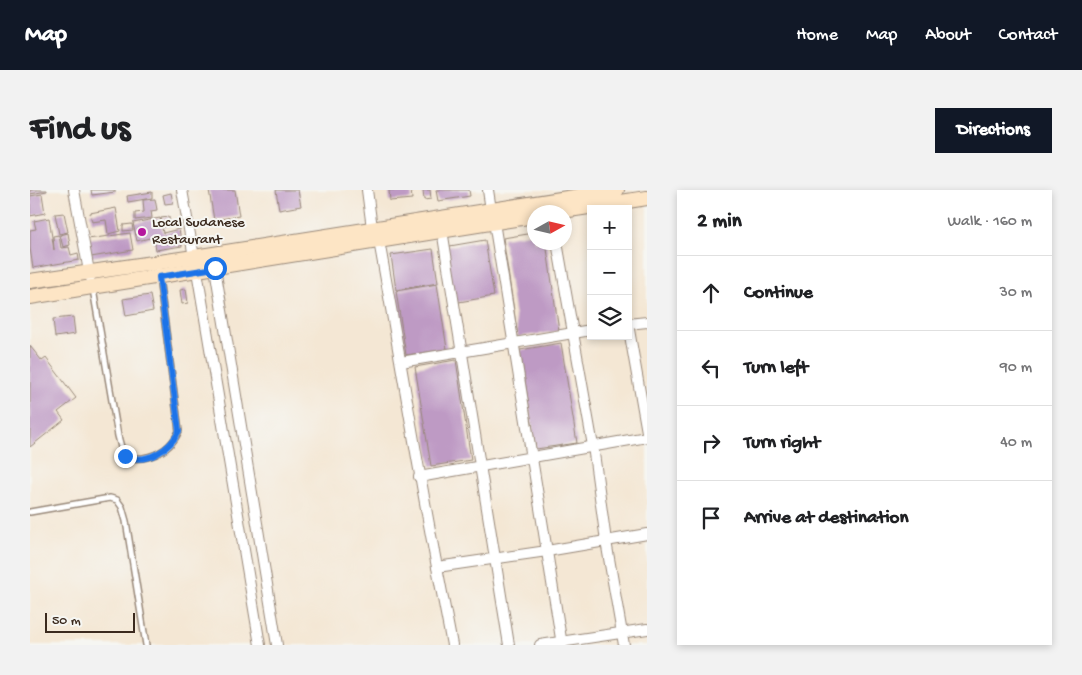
<!DOCTYPE html>
<html lang="en">
<head>
<meta charset="utf-8">
<style>
	:root { --surface:#fff; --page:#f2f2f2; --text:#202124; --muted:#757577; --line:#e0e0e0; --accent:#111827 }
	body { margin:0; font-family:"Gochi Hand",sans-serif; background:var(--page); color:var(--text) }
	.controls { position:absolute; right:15px; top:15px; display:grid; overflow:hidden; border-radius:0px; box-shadow:0 2px 8px #0003 }
	.controls button { width:45px; height:45px; display:grid; place-items:center; padding:0; border:0; border-bottom:1px solid var(--line); background:var(--surface); color:var(--text); font:25px sans-serif }
	.compass { position:absolute; left:497px; top:15px; width:45px; height:45px; border-radius:50%; background:var(--surface); box-shadow:0 2px 8px #0003; rotate:82deg }
	.scale { position:absolute; left:15px; bottom:12px; width:90px; box-sizing:border-box; padding-left:5px; border:2px solid #3b2a1e; border-top:0; font-size:14px; line-height:18px; white-space:nowrap; color:#3b2a1e; -webkit-text-stroke:4px #f6f6f2; paint-order:stroke }
	.stop { position:absolute; width:15px; height:15px; margin:-11px; border:4px solid #1a73e8; border-radius:50%; background:#fff }
	.stop.end { background:#1a73e8; border-color:#fff; box-shadow:0 1px 5px #0008 }
	.list { margin:0; padding:0; list-style:none }
	h2 { display:flex; justify-content:space-between; align-items:center; height:65px; margin:0; padding:0 20px; font-size:21px }
	h2 small { font-size:16px; font-weight:400; color:var(--muted) }
	.list li { display:grid; grid-template-columns:32px 1fr auto; gap:15px; align-items:center; box-sizing:border-box; height:75px; padding:0 20px; border-top:1px solid var(--line) }
	.list b { display:block; font-size:19px; white-space:nowrap }
	.list em { font-size:16px; font-style:normal; color:var(--muted) }
	.icon { flex:none; width:28px; height:28px; fill:none; stroke:currentColor; stroke-width:2; stroke-linecap:round; stroke-linejoin:round }
	.map { position:relative; flex:none; width:617px; height:455px; overflow:hidden; border-radius:0px }
	header { display:flex; align-items:center; gap:30px; box-sizing:border-box; height:70px; padding:0 25px; background:var(--accent); color:#fff }
	header strong { font-size:24px }
	nav { display:flex; gap:28px; margin-inline-start:auto; font-size:18px }
	.intro { display:flex; align-items:center; justify-content:space-between; box-sizing:border-box; height:120px; padding:0 30px }
	h1 { margin:0; font-size:35px }
	.button { padding:12px 22px; border-radius:0px; background:var(--accent); color:#fff; font-size:18px; font-weight:700 }
	main { display:flex; gap:30px; padding:0 30px }
	aside { flex:1; background:var(--surface); border-radius:0px; box-shadow:0 2px 8px #0003 }
	.map>svg:first-child { display:block }
</style>
</head>
<body>
<header>
<strong>Map</strong>
<nav><a>Home</a><a>Map</a><a>About</a><a>Contact</a></nav>
</header>
<div class="intro"><h1>Find us</h1><a class="button">Directions</a></div>
<main>
<div class="map">
<svg width="617" height="455" viewBox="0 0 617 455">
	<rect width="100%" height="100%" fill="#f6f6f2"/>
	<filter id="ink" filterUnits="userSpaceOnUse"><feTurbulence type="fractalNoise" baseFrequency=".02" numOctaves="2"/><feDisplacementMap in="SourceGraphic" scale="10" xChannelSelector="R" yChannelSelector="G"/><feConvolveMatrix kernelMatrix="1 2 1 2 8 2 1 2 1" color-interpolation-filters="sRGB"/></filter>
	<filter id="wash" filterUnits="userSpaceOnUse"><feTurbulence type="fractalNoise" baseFrequency=".0096" numOctaves="4" result="noise"/><feDisplacementMap in="SourceGraphic" scale="20" xChannelSelector="R" yChannelSelector="G"/><feGaussianBlur stdDeviation="1.12" result="paint"/><feColorMatrix in="noise" values="0 0 0 0 0 0 0 0 0 0 0 0 0 0 0 0 0 1.4 0 .05"/><feComposite in="paint" operator="in"/></filter>
	<g filter="url(#wash)">
		<rect width="100%" height="100%" fill="#f4e7d4"/>
		<g id="blocks">
			<g fill="#be9ac4">
				<polygon points="0,0 17,0 17,1 0,4"/>
				<polygon points="61,0 85,0 85,2 62,5"/>
				<polygon points="179,0 205,0 209,26 184,30"/>
				<polygon points="246,0 268,0 271,16 249,20"/>
				<polygon points="359,0 381,0 382,9 360,11"/>
				<polygon points="393,0 400,0 401,9 394,10"/>
				<polygon points="406,0 439,0 440,6 408,11"/>
				<polygon points="122,2 122,8 98,12 97,6"/>
				<polygon points="141,3 143,13 135,14 133,5"/>
				<polygon points="12,4 15,23 0,26 0,6"/>
				<polygon points="125,9 127,20 121,21 122,28 105,30 105,23 114,22 113,10"/>
				<polygon points="86,18 90,41 78,44 76,30 62,32 60,23"/>
				<polygon points="34,23 38,42 29,44 25,24"/>
				<polygon points="139,27 140,36 132,37 131,28"/>
				<polygon points="19,28 24,60 23,46 29,45 31,58 39,57 41,65 48,63 49,70 3,78 0,58 0,40 6,39 4,31"/>
				<polygon points="130,28 133,43 149,39 152,56 126,60 124,47 107,51 103,33"/>
				<polygon points="102,34 103,40 93,41 93,35"/>
				<polygon points="38,43 40,55 33,57 30,45"/>
				<polygon points="100,43 103,60 61,67 58,49"/>
				<polygon points="504,43 504,52 516,52 529,141 488,147 473,48"/>
				<polygon points="455,50 464,106 423,113 414,57"/>
				<polygon points="403,59 408,93 366,100 361,65"/>
				<polygon points="407,94 417,159 376,165 366,101"/>
				<polygon points="156,99 158,113 152,114 150,100"/>
				<polygon points="120,105 123,121 96,126 93,109"/>
				<polygon points="43,127 45,144 25,147 23,129"/>
				<polygon points="531,153 547,253 506,259 490,160"/>
				<polygon points="0,156 12,171 16,168 46,208 28,222 34,230 0,257"/>
				<polygon points="426,170 441,270 401,276 385,177"/>
			</g>
		</g>
	</g>
	<g filter="url(#ink)">
		<use href="#blocks" fill-opacity="0" stroke="#988879" stroke-width="1"/>
		<g fill="none" stroke-linecap="round" stroke-linejoin="round">
			<g stroke="#988879" stroke-width="8">
				<g id="lane">
					<path d="M63,99L88,246C90,252 91,263 97,267C102,270 107,268 113,268C130,265 142,257 149,241L127,72"/>
					<polyline points="0,322 80,308 87,310 92,317 96,331 116,455"/>
				</g>
			</g>
			<g stroke="#988879" stroke-width="12">
				<g id="street">
					<polyline points="44,0 60,87"/>
					<polyline points="152,0 164,67"/>
					<polyline points="337,0 342,38"/>
					<polyline points="458,0 461,20"/>
					<polyline points="464,32 532,455"/>
					<polyline points="412,40 479,455"/>
					<path d="M349,51C369,160 386,269 407,377L517,361L617,344"/>
					<polyline points="527,52 563,256 576,351 594,455"/>
					<polyline points="185,78 247,455"/>
					<polyline points="167,81 230,455"/>
					<polyline points="598,134 617,242"/>
					<polyline points="598,134 617,132"/>
					<polyline points="371,172 561,140"/>
					<polyline points="389,287 617,247"/>
					<polyline points="407,377 422,455"/>
					<polyline points="510,455 617,439"/>
				</g>
			</g>
			<g stroke="#988879" stroke-width="16">
				<g id="secondary">
					<polyline points="526,22 617,8"/>
					<polyline points="0,91 164,67 587,0"/>
					<polyline points="0,107 504,26"/>
				</g>
			</g>
			<use href="#lane" stroke="#fff" stroke-width="5"/>
			<use href="#street" stroke="#fff" stroke-width="10"/>
			<use href="#secondary" stroke="#fde5c5" stroke-width="14"/>
		</g>
	</g>
	<g fill="none" stroke-linecap="round" stroke-linejoin="round" filter="url(#ink)">
		<path stroke="#1a73e8" stroke-width="6" d="M95,266C116,275 140,260 149,241L129,87L185,78"/>
	</g>
	<circle fill="#b5179e" stroke="#f6f6f2" stroke-width="2" cx="112" cy="42" r="5"/>
	<g text-anchor="middle" dominant-baseline="central" stroke-width="4" stroke-linejoin="round" paint-order="stroke">
		<g font-size="15" fill="#3b2a1e" stroke="#f6f6f2" text-anchor="start">
			<text x="122" y="33">Local Sudanese<tspan x="122" dy="17">Restaurant</tspan></text>
		</g>
	</g>
</svg>
<div class="controls">
<button>+</button>
<button>−</button>
<button><svg class="icon" aria-label="layers" viewBox="0 0 24 24"><path d="M12 4l9 5-9 5-9-5zM3 14l9 5 9-5"/></svg></button>
</div>
<svg class="compass" viewBox="-18 -18 36 36"><path d="M0-13l5 13h-10z" fill="#e53935"/><path d="M0 13l5-13h-10z" fill="#757577"/></svg>
<div class="scale">50 m</div>
<div class="stop" style="left:185px;top:78px"></div>
<div class="stop end" style="left:95px;top:266px"></div>
</div>
<aside>
<h2>2 min<small>Walk · 160 m</small></h2>
<ul class="list">
<li><svg class="icon" aria-label="ahead" viewBox="0 0 24 24"><path d="M12 20V5M6 11l6-6 6 6"/></svg><div><b>Continue</b></div><em>30 m</em></li>
<li><svg class="icon" aria-label="left" viewBox="0 0 24 24"><path d="M17 20v-9H6M10 6l-5 5 5 5"/></svg><div><b>Turn left</b></div><em>90 m</em></li>
<li><svg class="icon" aria-label="right" viewBox="0 0 24 24"><path d="M7 20v-9h11M14 6l5 5-5 5"/></svg><div><b>Turn right</b></div><em>40 m</em></li>
<li><svg class="icon" aria-label="arrive" viewBox="0 0 24 24"><path d="M6 21V4h12l-3 4 3 4H6"/></svg><div><b>Arrive at destination</b></div></li>
</ul>
</aside>
</main>
</body>
</html>
